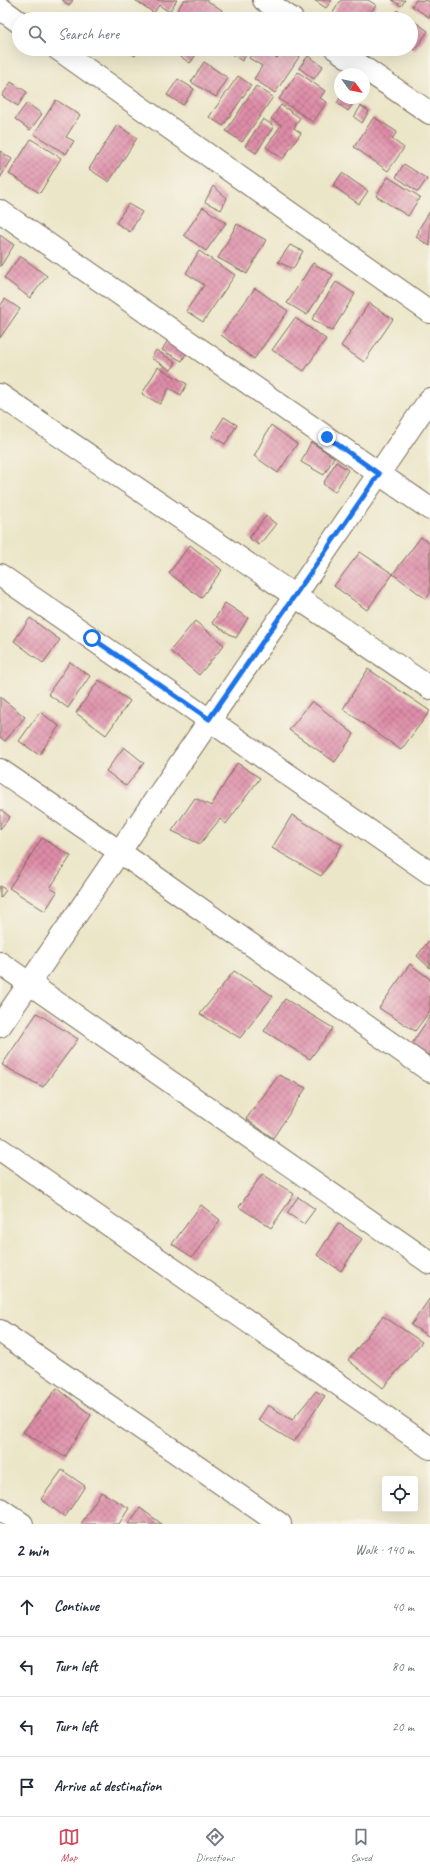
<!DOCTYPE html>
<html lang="en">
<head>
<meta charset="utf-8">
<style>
	:root { --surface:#fff; --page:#f6f6f7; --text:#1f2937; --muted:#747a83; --line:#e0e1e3; --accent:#d1495b }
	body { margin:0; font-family:Caveat,sans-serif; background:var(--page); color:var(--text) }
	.controls { position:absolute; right:12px; bottom:12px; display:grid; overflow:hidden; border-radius:4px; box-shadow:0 4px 16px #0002 }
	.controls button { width:36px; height:36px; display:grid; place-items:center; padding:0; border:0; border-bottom:1px solid var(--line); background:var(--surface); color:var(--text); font:20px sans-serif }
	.compass { position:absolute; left:334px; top:68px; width:36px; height:36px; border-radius:50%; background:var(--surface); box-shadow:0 4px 16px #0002; rotate:123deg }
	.stop { position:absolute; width:12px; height:12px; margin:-9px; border:3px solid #1a73e8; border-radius:50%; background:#fff }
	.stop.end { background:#1a73e8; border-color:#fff; box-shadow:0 1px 4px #0008 }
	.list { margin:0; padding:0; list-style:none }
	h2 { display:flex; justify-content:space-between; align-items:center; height:52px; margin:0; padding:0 16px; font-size:17px }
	h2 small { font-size:13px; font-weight:400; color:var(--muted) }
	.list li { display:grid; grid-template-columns:26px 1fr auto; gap:12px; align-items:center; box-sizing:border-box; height:60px; padding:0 16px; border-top:1px solid var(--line) }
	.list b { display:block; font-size:15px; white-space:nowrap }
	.list em { font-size:13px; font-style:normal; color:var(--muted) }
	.icon { flex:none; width:22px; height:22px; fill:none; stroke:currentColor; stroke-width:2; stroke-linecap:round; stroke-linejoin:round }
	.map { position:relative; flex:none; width:430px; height:1524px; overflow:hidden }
	.search { position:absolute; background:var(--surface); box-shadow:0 4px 16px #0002; left:12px; right:12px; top:12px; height:44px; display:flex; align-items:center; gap:10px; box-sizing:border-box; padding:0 14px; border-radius:22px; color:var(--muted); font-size:15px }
	.sheet { height:292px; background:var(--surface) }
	nav { display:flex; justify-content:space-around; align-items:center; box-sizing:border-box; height:56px; border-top:1px solid var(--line); background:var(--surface); font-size:11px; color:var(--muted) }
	nav a { display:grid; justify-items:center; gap:2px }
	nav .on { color:var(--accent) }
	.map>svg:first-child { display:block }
</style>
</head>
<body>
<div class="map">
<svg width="430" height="1524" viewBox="0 0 430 1524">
	<defs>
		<pattern id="building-cross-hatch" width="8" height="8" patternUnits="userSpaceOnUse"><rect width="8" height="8" fill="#de8ca8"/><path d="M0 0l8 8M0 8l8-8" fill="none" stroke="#b57388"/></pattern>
	</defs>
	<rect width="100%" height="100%" fill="#f7f3e8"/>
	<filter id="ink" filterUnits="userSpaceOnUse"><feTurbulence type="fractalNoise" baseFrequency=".025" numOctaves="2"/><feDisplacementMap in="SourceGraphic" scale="8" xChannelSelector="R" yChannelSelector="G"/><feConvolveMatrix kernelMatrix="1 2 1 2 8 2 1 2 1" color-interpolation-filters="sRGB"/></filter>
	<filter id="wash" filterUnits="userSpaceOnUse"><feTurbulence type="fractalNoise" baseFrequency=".012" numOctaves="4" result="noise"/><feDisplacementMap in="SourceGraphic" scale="16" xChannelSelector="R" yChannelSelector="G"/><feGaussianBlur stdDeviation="0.9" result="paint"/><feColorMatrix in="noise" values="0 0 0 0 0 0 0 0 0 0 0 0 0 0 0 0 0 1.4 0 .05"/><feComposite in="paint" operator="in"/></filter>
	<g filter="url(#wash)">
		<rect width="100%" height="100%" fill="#ece6c9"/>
		<g id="blocks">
			<g fill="url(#building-cross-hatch)">
				<polygon points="62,0 73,0 69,5"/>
				<polygon points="135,0 177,0 169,12 159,5 154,13"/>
				<polygon points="184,0 206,0 222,10 217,19 187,19 176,12"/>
				<polygon points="314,0 332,0 326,8"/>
				<polygon points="341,0 368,0 376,5 366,19 329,19"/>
				<polygon points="392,0 405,0 401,6"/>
				<polygon points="416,0 430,1 430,18 412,6"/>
				<polygon points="397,10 410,19 391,19"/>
				<polygon points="411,19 428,31 415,50 411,48"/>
				<polygon points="125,49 140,49 135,56"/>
				<polygon points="169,49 200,49 190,63"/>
				<polygon points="225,49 250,49 242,61"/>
				<polygon points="255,49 263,49 277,58 283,49 294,49 301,54 275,93 254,79 262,66 249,58"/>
				<polygon points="308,56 323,66 314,79 299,68"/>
				<polygon points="204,62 228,78 216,97 191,82"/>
				<polygon points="298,72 325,91 320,98 327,102 313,122 279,99"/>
				<polygon points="238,76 251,85 223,126 209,117"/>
				<polygon points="178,79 194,89 183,105 167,95"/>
				<polygon points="11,82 27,92 18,106 2,96"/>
				<polygon points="256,86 273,97 242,142 226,131"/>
				<polygon points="340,98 357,98 348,111 337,103"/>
				<polygon points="56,100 80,115 66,137 74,141 66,154 34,134"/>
				<polygon points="27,103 42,114 30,130 15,119"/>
				<polygon points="281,105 300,118 294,128 301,133 283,159 266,147 281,125 271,119"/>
				<polygon points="361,106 369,111 362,123 354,117"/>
				<polygon points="374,117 397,132 392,139 404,148 388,171 354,147"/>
				<polygon points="263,119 274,126 256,153 245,146"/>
				<polygon points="117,125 137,138 109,182 89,169"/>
				<polygon points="31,139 61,158 40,193 9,174"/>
				<polygon points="0,151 12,159 0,178"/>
				<polygon points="404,164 427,179 418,192 396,177"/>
				<polygon points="342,173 368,191 359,204 333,186"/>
				<polygon points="388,177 420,197 408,216 376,196"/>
				<polygon points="213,186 227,198 221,210 205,202"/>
				<polygon points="128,204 142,212 130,232 116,223"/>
				<polygon points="203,207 226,223 206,251 184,235"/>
				<polygon points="430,211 430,246 416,237 419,231 418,230"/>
				<polygon points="237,224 266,240 247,274 218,258"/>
				<polygon points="0,235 14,245 0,267"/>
				<polygon points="290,245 303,251 293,269 278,262"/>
				<polygon points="199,251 235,275 203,322 186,311 204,285 186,273"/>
				<polygon points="20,256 47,276 30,298 4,278"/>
				<polygon points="313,263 333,275 307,315 287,303"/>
				<polygon points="336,282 355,294 332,331 312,319"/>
				<polygon points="255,288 288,311 254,359 221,335"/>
				<polygon points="5,299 20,309 0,338 0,306"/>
				<polygon points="369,303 393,319 364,362 341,346"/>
				<polygon points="295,318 326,339 304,371 272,350"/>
				<polygon points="168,340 187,352 182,361 162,350"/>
				<polygon points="156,350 176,363 171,370 151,358"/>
				<polygon points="158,367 187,384 181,395 169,388 160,404 142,394"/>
				<polygon points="224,417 237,425 225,444 212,436"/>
				<polygon points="271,425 297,444 278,473 254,456"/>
				<polygon points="311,442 334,457 324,475 301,462"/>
				<polygon points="336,462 348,470 335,492 323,484"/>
				<polygon points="266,516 276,524 259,545 249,538"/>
				<polygon points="421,537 430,544 430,593 426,599 393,574"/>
				<polygon points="190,545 222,570 201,598 169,573"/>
				<polygon points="360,552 393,574 367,610 334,586"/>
				<polygon points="225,603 248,618 236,638 212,623"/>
				<polygon points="30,618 60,640 43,663 14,641"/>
				<polygon points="195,621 224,645 199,675 170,651"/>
				<polygon points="70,662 90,676 68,708 48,694"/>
				<polygon points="368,669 430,711 401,750 343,709"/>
				<polygon points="99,680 130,701 106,735 76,713"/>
				<polygon points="0,697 25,717 5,741 0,737"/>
				<polygon points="312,701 354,734 335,762 289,730"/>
				<polygon points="40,712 59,726 39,755 19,741"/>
				<polygon points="124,747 144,763 126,786 106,771"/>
				<polygon points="237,763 260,778 226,824 220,819 200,844 172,831 195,798 211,806"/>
				<polygon points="0,809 10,817 0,829"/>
				<polygon points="292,815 342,845 321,876 272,848"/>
				<polygon points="42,838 71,856 50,888 57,892 45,911 9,888"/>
				<polygon points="0,886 6,890 0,898"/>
				<polygon points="430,939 430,968 417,956"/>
				<polygon points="410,964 430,979 430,1011 415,1031 379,1008"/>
				<polygon points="234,971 273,996 240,1038 200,1014"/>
				<polygon points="285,999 333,1028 310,1059 264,1031"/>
				<polygon points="37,1013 78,1039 43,1087 2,1065"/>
				<polygon points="430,1016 430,1056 411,1045"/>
				<polygon points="279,1075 306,1088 273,1138 246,1119"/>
				<polygon points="262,1174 294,1194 271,1228 239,1207"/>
				<polygon points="298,1197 315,1209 304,1224 287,1213"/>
				<polygon points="201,1205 220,1220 192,1257 172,1244"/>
				<polygon points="338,1223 362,1239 341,1271 317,1255"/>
				<polygon points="430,1298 430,1332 428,1336 411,1325"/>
				<polygon points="383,1316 422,1342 383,1388 348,1360"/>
				<polygon points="57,1388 91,1415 65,1457 23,1432"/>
				<polygon points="316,1391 325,1396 294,1442 258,1420 268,1405 292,1420"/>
				<polygon points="62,1470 85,1486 65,1517 41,1499"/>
				<polygon points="101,1492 129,1508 119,1524 81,1524"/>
				<polygon points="140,1508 162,1524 128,1524"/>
			</g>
		</g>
	</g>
	<g filter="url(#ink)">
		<use href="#blocks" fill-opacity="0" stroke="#796c5a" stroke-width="1"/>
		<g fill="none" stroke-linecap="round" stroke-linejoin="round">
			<g stroke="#796c5a" stroke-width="24">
				<g id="minor">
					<polyline points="264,0 292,19"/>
					<polyline points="0,8 19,22"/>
					<polyline points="58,49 430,312"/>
					<polyline points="336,49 430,113"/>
					<polyline points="0,211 430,509"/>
					<polyline points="0,395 430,688"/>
					<polyline points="0,575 430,873"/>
					<polyline points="0,770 120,852 430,1071"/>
					<polyline points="0,963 430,1263"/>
					<polyline points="0,1026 430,399"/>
					<polyline points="0,1149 430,1448"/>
					<polyline points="0,1331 280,1524"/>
					<polyline points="0,1509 22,1524"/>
				</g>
			</g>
			<use href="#minor" stroke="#fff" stroke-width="22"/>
		</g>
	</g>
	<g fill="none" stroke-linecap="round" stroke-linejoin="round" filter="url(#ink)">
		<polyline stroke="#1a73e8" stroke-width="5" points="92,638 209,719 379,474 327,437"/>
	</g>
</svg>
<div class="controls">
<button><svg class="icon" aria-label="locate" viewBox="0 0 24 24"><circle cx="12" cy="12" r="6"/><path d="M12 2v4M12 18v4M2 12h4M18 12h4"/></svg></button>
</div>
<svg class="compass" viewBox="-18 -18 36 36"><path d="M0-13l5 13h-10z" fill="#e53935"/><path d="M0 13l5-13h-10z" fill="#747a83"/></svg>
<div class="stop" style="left:92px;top:638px"></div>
<div class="stop end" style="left:327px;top:437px"></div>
<div class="search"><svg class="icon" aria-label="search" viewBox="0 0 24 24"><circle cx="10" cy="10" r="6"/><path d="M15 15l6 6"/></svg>Search here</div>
</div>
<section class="sheet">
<h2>2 min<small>Walk · 140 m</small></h2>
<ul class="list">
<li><svg class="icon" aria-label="ahead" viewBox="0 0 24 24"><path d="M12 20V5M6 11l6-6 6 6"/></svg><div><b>Continue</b></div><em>40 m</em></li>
<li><svg class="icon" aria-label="left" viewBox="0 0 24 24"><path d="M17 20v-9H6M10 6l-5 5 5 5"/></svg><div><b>Turn left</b></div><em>80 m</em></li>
<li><svg class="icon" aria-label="left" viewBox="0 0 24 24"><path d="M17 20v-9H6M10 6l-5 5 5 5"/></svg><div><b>Turn left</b></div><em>20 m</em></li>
<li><svg class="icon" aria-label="arrive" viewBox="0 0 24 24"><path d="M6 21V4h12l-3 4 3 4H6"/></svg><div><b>Arrive at destination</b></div></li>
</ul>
</section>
<nav>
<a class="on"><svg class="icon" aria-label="map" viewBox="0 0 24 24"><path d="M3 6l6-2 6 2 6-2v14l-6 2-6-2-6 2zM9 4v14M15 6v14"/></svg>Map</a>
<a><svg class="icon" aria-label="directions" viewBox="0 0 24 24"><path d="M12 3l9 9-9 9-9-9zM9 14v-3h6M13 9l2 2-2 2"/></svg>Directions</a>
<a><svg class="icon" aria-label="saved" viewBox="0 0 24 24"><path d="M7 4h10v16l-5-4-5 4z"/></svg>Saved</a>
</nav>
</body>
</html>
